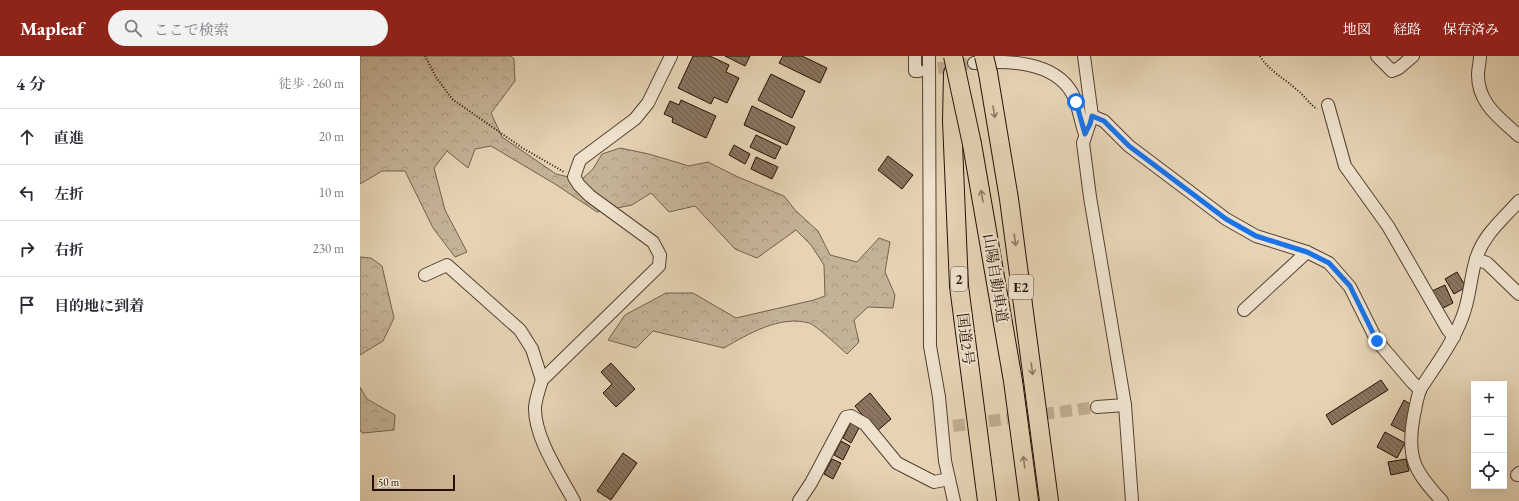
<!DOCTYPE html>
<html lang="ja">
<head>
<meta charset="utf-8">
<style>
	:root { --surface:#fff; --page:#f2f2f3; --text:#2b2b33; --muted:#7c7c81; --line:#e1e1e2; --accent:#8f2418 }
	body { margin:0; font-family:"EB Garamond","Noto Serif JP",serif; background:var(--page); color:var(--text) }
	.controls { position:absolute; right:12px; bottom:12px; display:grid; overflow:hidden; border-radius:0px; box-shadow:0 4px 16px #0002 }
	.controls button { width:36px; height:36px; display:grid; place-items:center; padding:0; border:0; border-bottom:1px solid var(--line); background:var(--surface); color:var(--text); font:20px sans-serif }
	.scale { position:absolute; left:12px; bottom:10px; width:83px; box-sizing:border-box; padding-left:4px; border:2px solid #250f05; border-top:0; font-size:11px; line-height:14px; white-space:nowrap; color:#250f05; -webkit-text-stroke:3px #eee2ce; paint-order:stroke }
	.stop { position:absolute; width:12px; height:12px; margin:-9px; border:3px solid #1a73e8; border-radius:50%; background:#fff }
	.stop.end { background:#1a73e8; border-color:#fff; box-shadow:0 1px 4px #0008 }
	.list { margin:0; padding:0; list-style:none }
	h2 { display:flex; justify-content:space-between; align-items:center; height:52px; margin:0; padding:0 16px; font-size:17px }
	h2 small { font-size:13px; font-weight:400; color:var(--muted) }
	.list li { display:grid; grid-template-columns:26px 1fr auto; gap:12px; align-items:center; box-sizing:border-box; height:56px; padding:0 16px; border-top:1px solid var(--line) }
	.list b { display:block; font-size:15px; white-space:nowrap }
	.list em { font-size:13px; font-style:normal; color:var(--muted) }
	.icon { flex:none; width:22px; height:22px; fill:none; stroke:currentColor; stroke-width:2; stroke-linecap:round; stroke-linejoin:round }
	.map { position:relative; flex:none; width:1159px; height:445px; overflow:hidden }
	header { display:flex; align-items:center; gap:24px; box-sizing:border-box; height:56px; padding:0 20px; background:var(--accent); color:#fff }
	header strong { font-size:19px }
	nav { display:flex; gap:22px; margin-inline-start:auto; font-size:14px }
	.search { width:280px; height:36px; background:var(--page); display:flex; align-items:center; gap:10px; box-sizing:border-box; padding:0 14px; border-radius:22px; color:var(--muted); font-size:15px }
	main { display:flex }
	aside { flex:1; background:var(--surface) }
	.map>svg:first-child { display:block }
</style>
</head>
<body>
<header>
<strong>Mapleaf</strong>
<div class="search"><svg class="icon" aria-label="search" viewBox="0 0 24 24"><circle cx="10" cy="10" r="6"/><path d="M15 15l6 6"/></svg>ここで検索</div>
<nav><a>地図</a><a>経路</a><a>保存済み</a></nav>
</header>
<main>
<aside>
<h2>4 分<small>徒歩 · 260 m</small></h2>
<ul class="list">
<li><svg class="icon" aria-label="ahead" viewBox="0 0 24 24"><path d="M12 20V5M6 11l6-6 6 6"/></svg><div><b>直進</b></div><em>20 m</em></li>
<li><svg class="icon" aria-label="left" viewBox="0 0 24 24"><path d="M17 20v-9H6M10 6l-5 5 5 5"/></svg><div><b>左折</b></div><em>10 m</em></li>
<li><svg class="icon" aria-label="right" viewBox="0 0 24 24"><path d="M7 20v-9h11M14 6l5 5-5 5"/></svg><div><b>右折</b></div><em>230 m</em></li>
<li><svg class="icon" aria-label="arrive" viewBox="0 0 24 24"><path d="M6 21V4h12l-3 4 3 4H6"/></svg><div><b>目的地に到着</b></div></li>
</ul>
</aside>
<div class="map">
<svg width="1159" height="445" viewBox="0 0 1159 445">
	<defs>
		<pattern id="forest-crowns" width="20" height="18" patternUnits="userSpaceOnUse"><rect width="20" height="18" fill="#c4b296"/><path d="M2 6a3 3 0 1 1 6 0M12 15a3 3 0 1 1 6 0" fill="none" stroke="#a89880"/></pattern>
		<pattern id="building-back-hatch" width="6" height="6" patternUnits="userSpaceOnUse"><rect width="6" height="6" fill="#897560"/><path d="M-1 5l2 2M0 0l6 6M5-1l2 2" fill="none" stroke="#705e4d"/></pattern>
	</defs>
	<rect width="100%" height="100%" fill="#e5d3b4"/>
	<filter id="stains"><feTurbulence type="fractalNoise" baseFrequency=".005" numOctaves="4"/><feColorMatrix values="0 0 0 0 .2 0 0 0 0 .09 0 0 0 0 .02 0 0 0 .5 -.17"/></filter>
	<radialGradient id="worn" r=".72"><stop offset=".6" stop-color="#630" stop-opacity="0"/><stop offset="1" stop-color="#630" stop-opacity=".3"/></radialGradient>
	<g fill="url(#forest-crowns)" stroke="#74604e">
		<path d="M0,0H151L154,3L155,25L131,57L142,81L196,118L221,124L233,113L242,98L260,92L289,98L329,110L348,106L378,121L424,140L435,154L458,175L470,199L497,206L519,182L530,186L525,216L535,239L533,252L508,251L494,264L499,286L487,298C480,292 456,269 449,267C420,259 388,278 364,292L293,275L276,292L248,284L265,259L306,237H333L376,262L454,244L465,240L464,209L451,189L436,174L397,202L375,193L335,150L309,156L291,137L272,149L237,156L195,128L131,90L115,93L108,112L87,95L74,112L85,154L107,196L95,201L73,172L45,115H22L0,128Z"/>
		<polygon points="0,201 11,202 22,210 34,262 23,285 0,299"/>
		<polygon points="0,331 7,343 35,359 34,374 3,377 0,375"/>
	</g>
	<g fill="url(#building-back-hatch)" stroke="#250f05">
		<polygon points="333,0 350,0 369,9 366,16 379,22 367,47 354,41 351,48 318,32"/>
		<polygon points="365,0 390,0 385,10"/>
		<polygon points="423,0 442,0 467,12 460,27 419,7"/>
		<polygon points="411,18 445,35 432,62 398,44"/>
		<polygon points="321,44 356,60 346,82 312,66 313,62 304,58 310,45 319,49"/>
		<polygon points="392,50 435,71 427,89 384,69"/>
		<polygon points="396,79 421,91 415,103 390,91"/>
		<polygon points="374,89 390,98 385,108 369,99"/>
		<polygon points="528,100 553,119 542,133 518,114"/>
		<polygon points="396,101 418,111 412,123 391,113"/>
		<polygon points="1097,216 1106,231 1094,238 1085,223"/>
		<polygon points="1085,229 1093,247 1081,253 1072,235"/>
		<polygon points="251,307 275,333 256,351 243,337 252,328 241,316"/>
		<polygon points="1021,324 1028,334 972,369 966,359"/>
		<polygon points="510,337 531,363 516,376 495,350"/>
		<polygon points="1044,344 1053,350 1045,376 1031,369"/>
		<polygon points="491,366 500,370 491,387 483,382"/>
		<polygon points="1025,376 1045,387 1037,402 1017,391"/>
		<polygon points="481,385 490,390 483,404 474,399"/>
		<polygon points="263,397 277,407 251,444 237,435"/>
		<polygon points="472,403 481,407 473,423 464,418"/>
		<polygon points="1046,403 1049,415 1031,419 1028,406"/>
	</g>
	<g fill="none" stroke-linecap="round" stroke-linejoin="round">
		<g stroke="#bfac91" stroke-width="12" stroke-dasharray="12 6" stroke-linecap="butt">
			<polyline points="560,15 614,7"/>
			<polyline points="593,370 737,351"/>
		</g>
		<g stroke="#554031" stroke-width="14">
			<g id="minor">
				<polyline points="555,0 555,15 559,15"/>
				<polyline points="569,0 570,290 579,341 585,405 594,445"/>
				<polyline points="724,0 732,60 723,87 730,141 765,349 772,445"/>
				<polyline points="1017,0 1032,15 1039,12 1053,0"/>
				<path d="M1120,0C1120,6 1118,13 1118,19C1118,48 1140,62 1159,80"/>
				<path d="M614,7C646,4 694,5 712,37C719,49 720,65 725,78"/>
				<polyline points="968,49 985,110 1028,170 1088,274 1094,281"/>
				<polyline points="732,60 744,65 769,90 866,163 896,180 947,196 969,207 990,231 1017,285 1052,326 1060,334"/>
				<polyline points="1116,203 1127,207 1159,238"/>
				<polyline points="65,219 87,209 160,274 172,293 182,324"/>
				<polyline points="884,254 947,196"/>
				<polyline points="737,351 765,349"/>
				<polyline points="1157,419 1159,417"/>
				<path d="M214,445C200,419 174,381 175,351C176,342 179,333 182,324L299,210L300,199L293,186L230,140L219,129L214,121L220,104L275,63L288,47L311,0"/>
				<polyline points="439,445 451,427 486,361 491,360 505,368 537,407 574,426 589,423"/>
				<path d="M1082,445C1054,415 1046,401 1054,359C1056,350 1057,340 1061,332C1076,309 1092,288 1102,262C1110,243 1110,222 1116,203C1123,179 1143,163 1159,145"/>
			</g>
		</g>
		<g stroke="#250f05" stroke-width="20">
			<g id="highway">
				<polyline points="593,17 592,65 599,230 627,445"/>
				<polyline points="628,17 649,143 689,445"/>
				<polyline points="612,88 653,325 669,445"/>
			</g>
		</g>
		<g stroke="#250f05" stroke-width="2" stroke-dasharray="1 2" stroke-linecap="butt">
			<polyline points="65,0 76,21 92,43 161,91 204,116"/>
			<path d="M900,0C909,15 924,22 937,34C944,39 950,49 957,53"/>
		</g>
		<use href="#minor" stroke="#eee2ce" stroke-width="12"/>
		<use href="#highway" stroke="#e5d3b4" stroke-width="18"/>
		<g stroke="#250f05" stroke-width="20" stroke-linecap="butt">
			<g id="highway-bridge">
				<polyline points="593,0 612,88"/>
				<polyline points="624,0 628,17"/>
			</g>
		</g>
		<use href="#highway-bridge" stroke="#e5d3b4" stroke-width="18"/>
	</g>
	<defs><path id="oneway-shaft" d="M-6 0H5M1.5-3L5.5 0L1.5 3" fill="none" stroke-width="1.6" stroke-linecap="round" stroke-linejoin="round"/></defs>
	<g stroke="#8f7b65">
		<use href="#oneway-shaft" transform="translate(634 56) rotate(80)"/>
		<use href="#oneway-shaft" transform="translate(622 140) rotate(-100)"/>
		<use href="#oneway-shaft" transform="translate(655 184) rotate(82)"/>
		<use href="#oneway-shaft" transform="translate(672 313) rotate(82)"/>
		<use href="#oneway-shaft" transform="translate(664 406) rotate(-98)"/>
	</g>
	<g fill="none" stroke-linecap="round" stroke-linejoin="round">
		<polyline stroke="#1a73e8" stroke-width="5" points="716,46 725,78 730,68 732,60 744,65 769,90 866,163 896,180 947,196 969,207 990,230 1017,285"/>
	</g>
	<g text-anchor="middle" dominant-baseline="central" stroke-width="4" stroke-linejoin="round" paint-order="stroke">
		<g fill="#eee2ce" stroke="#614e41" stroke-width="1">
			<rect x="591" y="211" width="16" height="24" rx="3"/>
			<rect x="649" y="219" width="24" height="24" rx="3"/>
		</g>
		<g font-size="14" font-weight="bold" fill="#250f05">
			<text x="599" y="223">2</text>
			<text x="661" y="231">E2</text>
		</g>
		<g font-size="15" fill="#250f05" stroke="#eee2ce">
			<text transform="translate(636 222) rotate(81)">山陽自動車道</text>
			<text transform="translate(606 283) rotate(83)">国道2号</text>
		</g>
	</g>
	<rect width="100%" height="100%" filter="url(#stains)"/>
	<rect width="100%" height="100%" fill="url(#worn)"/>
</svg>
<div class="controls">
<button>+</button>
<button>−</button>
<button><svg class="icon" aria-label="locate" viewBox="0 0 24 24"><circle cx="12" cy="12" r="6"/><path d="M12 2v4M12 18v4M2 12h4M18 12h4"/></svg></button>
</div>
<div class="scale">50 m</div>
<div class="stop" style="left:716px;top:46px"></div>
<div class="stop end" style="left:1017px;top:285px"></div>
</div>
</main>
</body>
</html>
